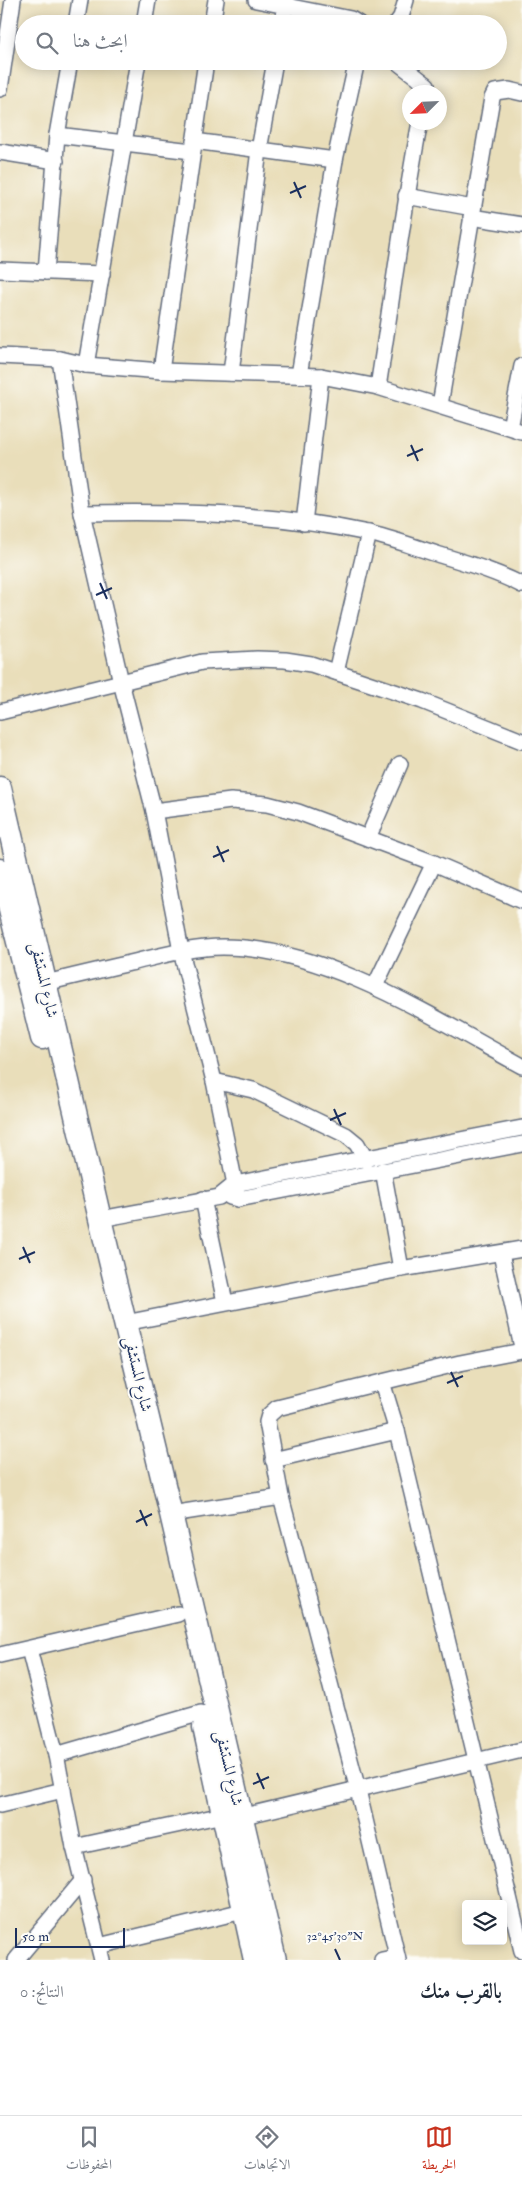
<!DOCTYPE html>
<html lang="ar">
<head>
<meta charset="utf-8">
<style>
	:root { --surface:#fff; --page:#f6f6f7; --text:#1f2937; --muted:#747a83; --line:#e0e1e3; --accent:#c8321e }
	body { margin:0; font-family:"IM FELL Double Pica",Amiri,serif; background:var(--page); color:var(--text); direction:rtl }
	.controls { position:absolute; right:15px; bottom:15px; display:grid; overflow:hidden; border-radius:5px; box-shadow:0 2px 12px #0003 }
	.controls button { width:45px; height:45px; display:grid; place-items:center; padding:0; border:0; border-bottom:1px solid var(--line); background:var(--surface); color:var(--text); font:25px sans-serif }
	.compass { position:absolute; left:402px; top:85px; width:45px; height:45px; border-radius:50%; background:var(--surface); box-shadow:0 2px 12px #0003; rotate:246deg }
	.scale { position:absolute; left:15px; bottom:12px; width:110px; box-sizing:border-box; padding-left:5px; border:2px solid #1b2f5e; border-top:0; font-size:14px; line-height:18px; white-space:nowrap; color:#1b2f5e; -webkit-text-stroke:4px #fdfcf7; paint-order:stroke }
	.list { margin:0; padding:0; list-style:none }
	h2 { display:flex; justify-content:space-between; align-items:center; height:65px; margin:0; padding:0 20px; font-size:21px }
	h2 small { font-size:16px; font-weight:400; color:var(--muted) }
	.icon { flex:none; width:28px; height:28px; fill:none; stroke:currentColor; stroke-width:2; stroke-linecap:round; stroke-linejoin:round }
	.map { position:relative; flex:none; width:522px; height:1960px; overflow:hidden; direction:ltr }
	.search { position:absolute; background:var(--surface); box-shadow:0 2px 12px #0003; left:15px; right:15px; top:15px; height:55px; display:flex; align-items:center; gap:12px; box-sizing:border-box; padding:0 18px; border-radius:28px; color:var(--muted); font-size:19px }
	.sheet { height:155px; background:var(--surface) }
	nav { display:flex; justify-content:space-around; align-items:center; box-sizing:border-box; height:70px; border-top:1px solid var(--line); background:var(--surface); font-size:14px; color:var(--muted) }
	nav a { display:grid; justify-items:center; gap:2px }
	nav .on { color:var(--accent) }
	.map>svg:first-child { display:block }
</style>
</head>
<body>
<div class="map">
<svg width="522" height="1960" viewBox="0 0 522 1960">
	<rect width="100%" height="100%" fill="#fdfcf7"/>
	<filter id="ink" filterUnits="userSpaceOnUse"><feTurbulence type="fractalNoise" baseFrequency=".02" numOctaves="2"/><feDisplacementMap in="SourceGraphic" scale="10" xChannelSelector="R" yChannelSelector="G"/><feConvolveMatrix kernelMatrix="1 2 1 2 8 2 1 2 1" color-interpolation-filters="sRGB"/></filter>
	<filter id="wash" filterUnits="userSpaceOnUse"><feTurbulence type="fractalNoise" baseFrequency=".0096" numOctaves="4" result="noise"/><feDisplacementMap in="SourceGraphic" scale="20" xChannelSelector="R" yChannelSelector="G"/><feGaussianBlur stdDeviation="1.12" result="paint"/><feColorMatrix in="noise" values="0 0 0 0 0 0 0 0 0 0 0 0 0 0 0 0 0 1.4 0 .05"/><feComposite in="paint" operator="in"/></filter>
	<g filter="url(#wash)">
		<rect width="100%" height="100%" fill="#e9deba"/>
	</g>
	<g filter="url(#ink)">
		<g fill="none" stroke-linecap="round" stroke-linejoin="round">
			<g stroke="#636c7e" stroke-width="18">
				<g id="minor">
					<polyline points="256,0 351,19 359,24"/>
					<polyline points="76,24 80,0"/>
					<polyline points="144,24 148,0"/>
					<polyline points="212,24 216,0"/>
					<polyline points="282,24 286,0"/>
					<polyline points="396,24 401,17 406,0"/>
					<polyline points="396,61 427,85 425,92"/>
					<polyline points="0,89 13,0"/>
					<polyline points="57,135 192,151"/>
					<polyline points="194,141 335,160"/>
					<polyline points="0,152 56,161"/>
					<polyline points="406,196 473,208"/>
					<polyline points="471,217 522,225"/>
					<polyline points="0,270 102,274"/>
					<polyline points="46,272 57,135 70,61"/>
					<polyline points="0,356 60,359 86,365 161,371 321,376 378,387 522,432"/>
					<polyline points="60,359 82,513 121,682 154,811 181,951 214,1081 238,1199"/>
					<polyline points="86,365 138,61"/>
					<polyline points="161,371 206,61"/>
					<polyline points="231,373 259,150 275,61"/>
					<polyline points="299,375 335,160 357,61"/>
					<path d="M378,387C392,299 403,210 420,122"/>
					<polyline points="440,405 492,98 495,92 509,90 522,93"/>
					<polyline points="510,428 522,366"/>
					<path d="M82,513C178,511 274,513 368,533C391,538 414,547 437,554C466,563 495,571 522,585"/>
					<polyline points="304,523 321,376"/>
					<polyline points="336,672 369,533"/>
					<polyline points="0,712 202,662 257,659 285,660 311,664 422,701 522,741"/>
					<polyline points="154,811 231,801 267,804 298,812 434,863 522,901"/>
					<polyline points="368,838 400,764"/>
					<path d="M38,985C69,977 100,970 130,963C161,956 191,947 223,947C325,947 434,1018 522,1066"/>
					<polyline points="375,986 434,863"/>
					<polyline points="214,1081 253,1090 346,1135 357,1144 366,1160"/>
					<polyline points="383,1170 401,1269"/>
					<polyline points="230,1197 238,1199 522,1144"/>
					<polyline points="203,1199 225,1302"/>
					<polyline points="100,1219 219,1197 235,1184 522,1128"/>
					<polyline points="501,1254 522,1347"/>
					<polyline points="125,1323 401,1269 522,1249"/>
					<polyline points="382,1382 460,1363 522,1351"/>
					<polyline points="273,1460 397,1431"/>
					<polyline points="171,1514 281,1497"/>
					<polyline points="29,1649 56,1755 74,1847 102,1960"/>
					<polyline points="0,1655 178,1614"/>
					<polyline points="56,1755 201,1713"/>
					<polyline points="0,1805 63,1790"/>
					<polyline points="74,1847 223,1815 240,1817 522,1750"/>
					<polyline points="99,1946 243,1911"/>
					<polyline points="16,1960 83,1880"/>
					<polyline points="382,1960 397,1957"/>
					<polyline points="398,1960 358,1790 281,1497 267,1422 269,1415 277,1408 382,1382 397,1431 522,1951"/>
				</g>
			</g>
			<g stroke="#636c7e" stroke-width="25">
				<g id="primary">
					<polyline points="0,788 100,1219 171,1514 275,1960"/>
					<polyline points="0,870 42,1038"/>
					<polyline points="204,1727 255,1960"/>
				</g>
			</g>
			<use href="#minor" stroke="#fff" stroke-width="15"/>
			<use href="#primary" stroke="#fff" stroke-width="22"/>
		</g>
	</g>
	<path fill="none" stroke="#1b2f5e" stroke-width="2" d="M294,182L301,198M290,193L306,186M411,445L418,461M407,456L423,449M100,583L107,599M96,595L112,588M217,846L224,862M213,857L229,850M334,1109L341,1125M330,1120L346,1113M23,1247L30,1263M19,1259L35,1252M451,1372L458,1387M447,1383L463,1376M140,1510L147,1526M136,1522L152,1514M257,1773L264,1789M253,1784L269,1777M335,1949L340,1960"/>
	<g text-anchor="middle" dominant-baseline="central" stroke-width="4" stroke-linejoin="round" paint-order="stroke">
		<g font-size="16" fill="#1b2f5e" stroke="#fdfcf7">
			<text transform="translate(44 980) rotate(77)">شارع المستشفى</text>
			<text transform="translate(138 1374) rotate(77)">شارع المستشفى</text>
			<text transform="translate(229 1768) rotate(77)">شارع المستشفى</text>
		</g>
	</g>
	<g font-size="12" text-anchor="middle" fill="#1b2f5e" stroke="#fdfcf7" stroke-width="4" stroke-linejoin="round" paint-order="stroke">
		<text x="335" y="1940">32°45'30"N</text>
	</g>
</svg>
<div class="controls">
<button><svg class="icon" aria-label="layers" viewBox="0 0 24 24"><path d="M12 4l9 5-9 5-9-5zM3 14l9 5 9-5"/></svg></button>
</div>
<svg class="compass" viewBox="-18 -18 36 36"><path d="M0-13l5 13h-10z" fill="#e53935"/><path d="M0 13l5-13h-10z" fill="#747a83"/></svg>
<div class="scale">50 m</div>
<div class="search"><svg class="icon" aria-label="search" viewBox="0 0 24 24"><circle cx="10" cy="10" r="6"/><path d="M15 15l6 6"/></svg>ابحث هنا</div>
</div>
<section class="sheet">
<h2>بالقرب منك<small>النتائج: 0</small></h2>
<ul class="list">
</ul>
</section>
<nav>
<a class="on"><svg class="icon" aria-label="map" viewBox="0 0 24 24"><path d="M3 6l6-2 6 2 6-2v14l-6 2-6-2-6 2zM9 4v14M15 6v14"/></svg>الخريطة</a>
<a><svg class="icon" aria-label="directions" viewBox="0 0 24 24"><path d="M12 3l9 9-9 9-9-9zM9 14v-3h6M13 9l2 2-2 2"/></svg>الاتجاهات</a>
<a><svg class="icon" aria-label="saved" viewBox="0 0 24 24"><path d="M7 4h10v16l-5-4-5 4z"/></svg>المحفوظات</a>
</nav>
</body>
</html>
